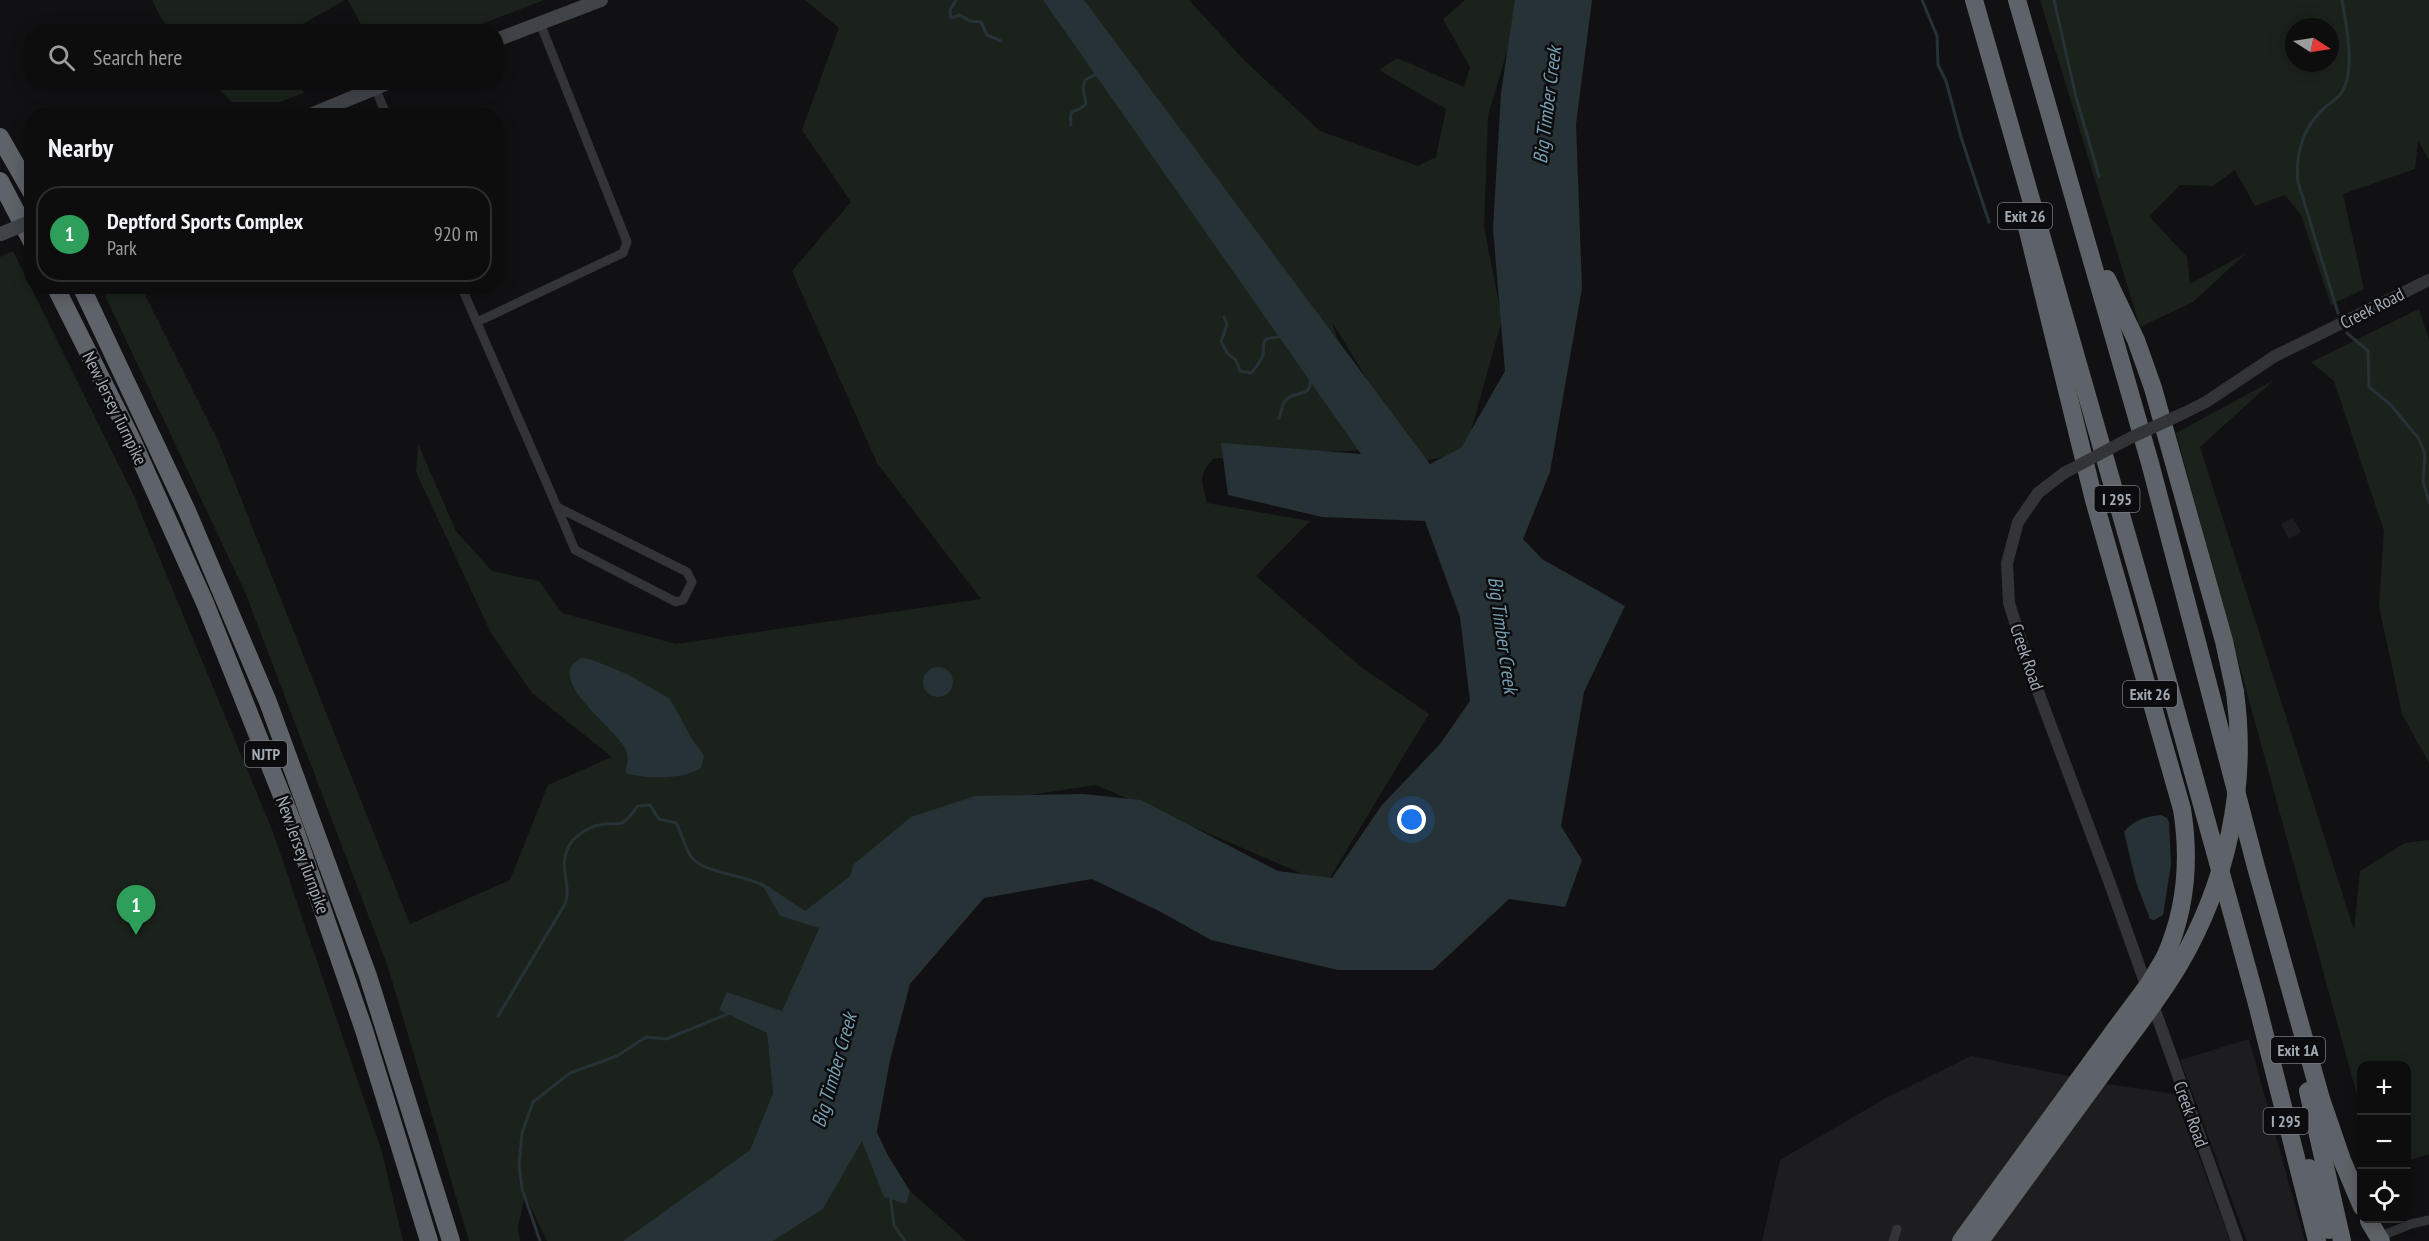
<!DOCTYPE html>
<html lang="en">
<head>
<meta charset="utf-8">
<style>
	:root { --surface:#0d0d0e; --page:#1b1b1c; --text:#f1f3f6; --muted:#9a9c9e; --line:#2d2d2e; --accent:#2563eb }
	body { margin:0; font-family:"PT Sans Narrow",sans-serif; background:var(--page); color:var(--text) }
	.controls { position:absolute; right:18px; bottom:18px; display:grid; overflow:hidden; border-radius:12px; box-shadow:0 3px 15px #0003 }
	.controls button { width:54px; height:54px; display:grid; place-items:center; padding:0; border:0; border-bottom:2px solid var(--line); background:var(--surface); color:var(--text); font:30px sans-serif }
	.compass { position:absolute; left:2285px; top:18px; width:54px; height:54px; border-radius:50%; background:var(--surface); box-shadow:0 3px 15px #0003; rotate:102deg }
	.you { position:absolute; left:1412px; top:820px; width:21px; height:21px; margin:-15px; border:4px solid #fff; border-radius:50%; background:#1a73e8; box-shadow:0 0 0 9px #1a73e833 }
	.badge { display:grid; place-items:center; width:39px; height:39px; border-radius:50%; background:var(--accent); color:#fff; font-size:20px; font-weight:700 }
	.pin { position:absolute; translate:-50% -50px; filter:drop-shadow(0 2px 3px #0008) }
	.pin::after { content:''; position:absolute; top:32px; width:21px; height:18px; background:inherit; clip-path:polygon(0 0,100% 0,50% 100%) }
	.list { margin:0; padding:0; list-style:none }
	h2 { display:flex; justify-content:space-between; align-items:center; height:78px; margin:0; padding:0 24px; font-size:26px }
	h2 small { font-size:20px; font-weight:400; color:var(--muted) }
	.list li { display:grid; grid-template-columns:39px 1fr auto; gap:18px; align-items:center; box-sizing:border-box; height:96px; margin:0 12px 12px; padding:0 12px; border:2px solid var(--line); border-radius:24px }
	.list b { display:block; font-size:22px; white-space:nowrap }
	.list p { margin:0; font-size:20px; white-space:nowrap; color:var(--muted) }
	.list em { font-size:20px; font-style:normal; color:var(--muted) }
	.icon { flex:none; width:33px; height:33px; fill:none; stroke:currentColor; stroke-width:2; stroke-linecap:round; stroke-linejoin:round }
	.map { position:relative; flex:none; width:2429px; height:1241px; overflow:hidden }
	.search { position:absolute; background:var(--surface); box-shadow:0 3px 15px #0003; left:24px; top:24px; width:480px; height:66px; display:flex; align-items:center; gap:15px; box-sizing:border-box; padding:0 21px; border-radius:24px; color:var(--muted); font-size:22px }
	.panel { position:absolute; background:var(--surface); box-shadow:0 3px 15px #0003; left:24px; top:108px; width:480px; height:186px; border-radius:24px }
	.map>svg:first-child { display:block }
</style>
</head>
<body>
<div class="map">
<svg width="2429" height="1241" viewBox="0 0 2429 1241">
	<rect width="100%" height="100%" fill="#111113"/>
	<g fill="#1d1d20">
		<polygon points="2293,518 2301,532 2289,539 2281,524"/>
		<polygon points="2249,1039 2305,1241 2247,1241 2180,1060"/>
		<polygon points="1971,1056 2113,1085 2176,1094 2230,1241 1762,1241 1780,1160 1884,1099"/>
	</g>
	<g fill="#1b221b" fill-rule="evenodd">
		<polygon points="152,0 345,0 290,31 172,32 161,18"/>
		<polygon points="348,0 544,0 463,31 365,32"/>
		<path d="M805,0H1189L1244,60L1320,131L1418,166L1436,157L1446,109L1379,70L1397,58L1464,87L1470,67L1443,19L1465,0H1522L1488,116L1484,227L1502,319L1465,453L1418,462L1332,322L1370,450L1278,453L1213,459C1197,478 1202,480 1207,503L1310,521L1256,576L1361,667L1429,714L1326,884L1096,785L950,807L850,876L805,911L780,916L819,927L782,1012L728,993L720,1010L767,1033L773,1093L750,1150L623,1241H547L525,1195L518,1227L520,1241H469L388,967L245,592L101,287H141L219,443L410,924L510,880L548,785L612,757L532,693L491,633L416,472L418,444L456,531L492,571L539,581L562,613L676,644L981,599L877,463L792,271L851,202L802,130L839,28Z"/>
		<path d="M2040,0H2429V160L2418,141L2415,169L2343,194L2364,289L2331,305L2301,215L2285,195L2255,206L2235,170L2213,186L2180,185L2149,216L2187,257L2190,284L2246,253L2193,302L2140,327ZM2294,27H2330V63H2294Z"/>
		<polygon points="212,83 299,83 304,93 280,102 232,102"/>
		<polygon points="13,251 133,494 273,832 382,1152 403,1241 0,1241 0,257"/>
		<polygon points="2419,309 2429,340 2429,763 2402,714 2379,606 2384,531 2334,381 2311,362"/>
		<polygon points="2274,380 2200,447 2354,930 2360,871 2405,843 2429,840 2429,1154 2407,1161 2406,1066 2362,1066 2361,1110 2176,433"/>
		<polygon points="862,1140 905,1204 910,1191 966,1241 773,1241 823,1209"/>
	</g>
	<g fill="#273237">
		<polygon points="1043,0 1084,0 1430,464 1461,448 1505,371 1493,229 1501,93 1515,0 1592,0 1576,124 1582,288 1550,472 1523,539 1542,559 1625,606 1584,692 1561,826 1582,860 1565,907 1509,899 1433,970 1338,970 1211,940 1161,912 1092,879 984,898 910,984 890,1060 876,1136 910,1191 906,1204 884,1197 862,1141 823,1209 773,1241 623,1241 750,1150 773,1093 767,1033 719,1010 727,992 782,1011 819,928 780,916 760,881 805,911 850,876 854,864 911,817 975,796 1083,794 1141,800 1278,871 1332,878 1382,805 1440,744 1470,701 1460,617 1425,521 1322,517 1228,495 1221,443 1361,454"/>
		<path d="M582,658L590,659L629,675L670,699L692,739L704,756L701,768C681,780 647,779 625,773C627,765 629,757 626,750C619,730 540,677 582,658Z"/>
		<circle cx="938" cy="682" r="15"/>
		<path d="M2161,815L2167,818L2169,822L2171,864L2163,915L2154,920L2150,919L2136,882L2124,832C2133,820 2147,816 2161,815Z"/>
	</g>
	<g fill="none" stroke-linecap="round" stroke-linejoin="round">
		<g stroke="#273237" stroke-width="3">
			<polyline points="956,0 950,10 951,18 960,15 970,21 981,22 987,35 1001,41"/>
			<polyline points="1922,0 1937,36 1938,65 1946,81 1961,137 1989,222"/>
			<polyline points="2054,0 2076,97 2099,176"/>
			<path d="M1071,125C1068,103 1078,116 1086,103L1083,88L1085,80L1098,73"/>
			<path d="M2338,313L2298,182C2295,156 2302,130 2322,110C2328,104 2338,99 2342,92C2356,70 2346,24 2342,0"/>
			<path d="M1224,317L1227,324L1221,342L1228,354L1236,360L1240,371L1251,373C1255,368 1261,362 1263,355C1264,348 1262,345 1266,339L1283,336"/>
			<polyline points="2347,333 2368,351 2369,387 2390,404 2419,439 2425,454 2423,481 2429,502"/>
			<path d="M1279,418C1281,413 1282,404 1286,400C1295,389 1309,400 1311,380"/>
			<path d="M498,1016L565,904C572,885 559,869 567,850C572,836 590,826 604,824C610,823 616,825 622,823C629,820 633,811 638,806L650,805L659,819L676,823C683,834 684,848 692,858C706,874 744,874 764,886"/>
			<polyline points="875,1132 885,1153"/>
			<polyline points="890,1195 894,1225 905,1241"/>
			<polyline points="540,1241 522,1189 519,1165 522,1133 533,1102 570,1073 617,1056 646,1037 666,1039 730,1013"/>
		</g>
		<g stroke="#323438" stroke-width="9">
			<polyline points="375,88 387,116"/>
			<polyline points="461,286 557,507"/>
			<polyline points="477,322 623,253 627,242 540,23"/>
			<polygon points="557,507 687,572 692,582 683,600 676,602 575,550"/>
			<polyline points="2386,1234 2411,1224 2429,1220"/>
			<polyline points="1893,1241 1897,1229"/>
		</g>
		<g stroke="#323438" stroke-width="12">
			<polyline points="2184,413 2206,402 2275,356 2429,280"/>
			<polyline points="2064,473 2038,493 2018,522 2007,563 2009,603 2033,678 2109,881 2237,1241"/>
		</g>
		<g stroke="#404348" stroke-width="14">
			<polyline points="496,40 601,0"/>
			<polyline points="308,116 390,82"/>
		</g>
		<g stroke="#5e6369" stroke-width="18">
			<polyline points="1974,0 2146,602 2256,1000 2317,1241"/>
			<polyline points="2017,0 2150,463 2256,867 2321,1099 2342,1160 2362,1207"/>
			<polyline points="0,137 32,193"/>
			<polyline points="0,181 32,242"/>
			<path d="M2026,223L2094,500L2182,809C2190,859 2186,910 2165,957"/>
			<polyline points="2107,279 2136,340 2153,388 2224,641 2235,692"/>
			<polyline points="55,286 131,438 205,603 292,821 364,1030 429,1241"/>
			<polyline points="81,286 187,511 268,702 368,976 451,1241"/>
			<polyline points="2308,1091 2342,1241"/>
			<polyline points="2309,1168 2329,1230"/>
			<polyline points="1961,1241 2114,1031"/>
			<polyline points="1980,1241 2121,1048"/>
		</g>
		<polyline stroke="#323438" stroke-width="12" points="2064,473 2130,438 2184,413"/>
		<polyline stroke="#404348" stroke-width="14" points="1,234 32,221"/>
		<g stroke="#5e6369" stroke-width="18">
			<polyline points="2114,1031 2149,984 2165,957"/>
			<path d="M2121,1048C2141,1021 2162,994 2179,965C2227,883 2248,787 2235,692"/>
			<polyline points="2369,1221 2381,1241"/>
		</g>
	</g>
	<g text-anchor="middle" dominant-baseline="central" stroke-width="5" stroke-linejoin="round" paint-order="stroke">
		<g fill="#0c0c0e" stroke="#757b82" stroke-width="1.5">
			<rect x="1998" y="203" width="54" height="26" rx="4.5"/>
			<rect x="2094.5" y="486" width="45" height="26" rx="4.5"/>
			<rect x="2123" y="681" width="54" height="26" rx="4.5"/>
			<rect x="245" y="741" width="42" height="26" rx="4.5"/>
			<rect x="2271" y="1037" width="54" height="26" rx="4.5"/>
			<rect x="2263.5" y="1108" width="45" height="26" rx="4.5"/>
		</g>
		<g font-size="16" font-weight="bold" fill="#a2aab4">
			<text x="2025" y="216">Exit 26</text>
			<text x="2117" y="499">I 295</text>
			<text x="2150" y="694">Exit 26</text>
			<text x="266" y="754">NJTP</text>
			<text x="2298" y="1050">Exit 1A</text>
			<text x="2286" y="1121">I 295</text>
		</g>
		<g font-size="18" fill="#a2aab4" stroke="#0c0c0e">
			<text transform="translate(2372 308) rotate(-27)">Creek Road</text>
			<text transform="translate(115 408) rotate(64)">New Jersey Turnpike</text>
			<text transform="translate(2027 657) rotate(71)">Creek Road</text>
			<text transform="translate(303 855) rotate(70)">New Jersey Turnpike</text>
			<text transform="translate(2191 1114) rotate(70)">Creek Road</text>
		</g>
		<g font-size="20" font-style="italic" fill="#769fb1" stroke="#0c0c0e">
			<text transform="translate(1547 105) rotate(-83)">Big Timber Creek</text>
			<text transform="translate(1503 635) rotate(82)">Big Timber Creek</text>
			<text transform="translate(834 1070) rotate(-74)">Big Timber Creek</text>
		</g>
	</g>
</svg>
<div class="controls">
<button>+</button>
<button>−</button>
<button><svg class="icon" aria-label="locate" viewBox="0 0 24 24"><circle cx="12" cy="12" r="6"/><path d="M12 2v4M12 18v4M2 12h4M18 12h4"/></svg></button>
</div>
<svg class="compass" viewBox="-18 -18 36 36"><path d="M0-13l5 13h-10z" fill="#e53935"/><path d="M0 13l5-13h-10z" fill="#9a9c9e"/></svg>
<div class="you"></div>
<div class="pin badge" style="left:136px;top:935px;background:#2e9e5b">1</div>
<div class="search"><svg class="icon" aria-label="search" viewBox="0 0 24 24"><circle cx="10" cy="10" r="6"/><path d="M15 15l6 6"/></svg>Search here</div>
<section class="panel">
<h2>Nearby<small></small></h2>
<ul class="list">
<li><span class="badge" style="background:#2e9e5b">1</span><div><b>Deptford Sports Complex</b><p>Park</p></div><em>920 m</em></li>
</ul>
</section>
</div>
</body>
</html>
